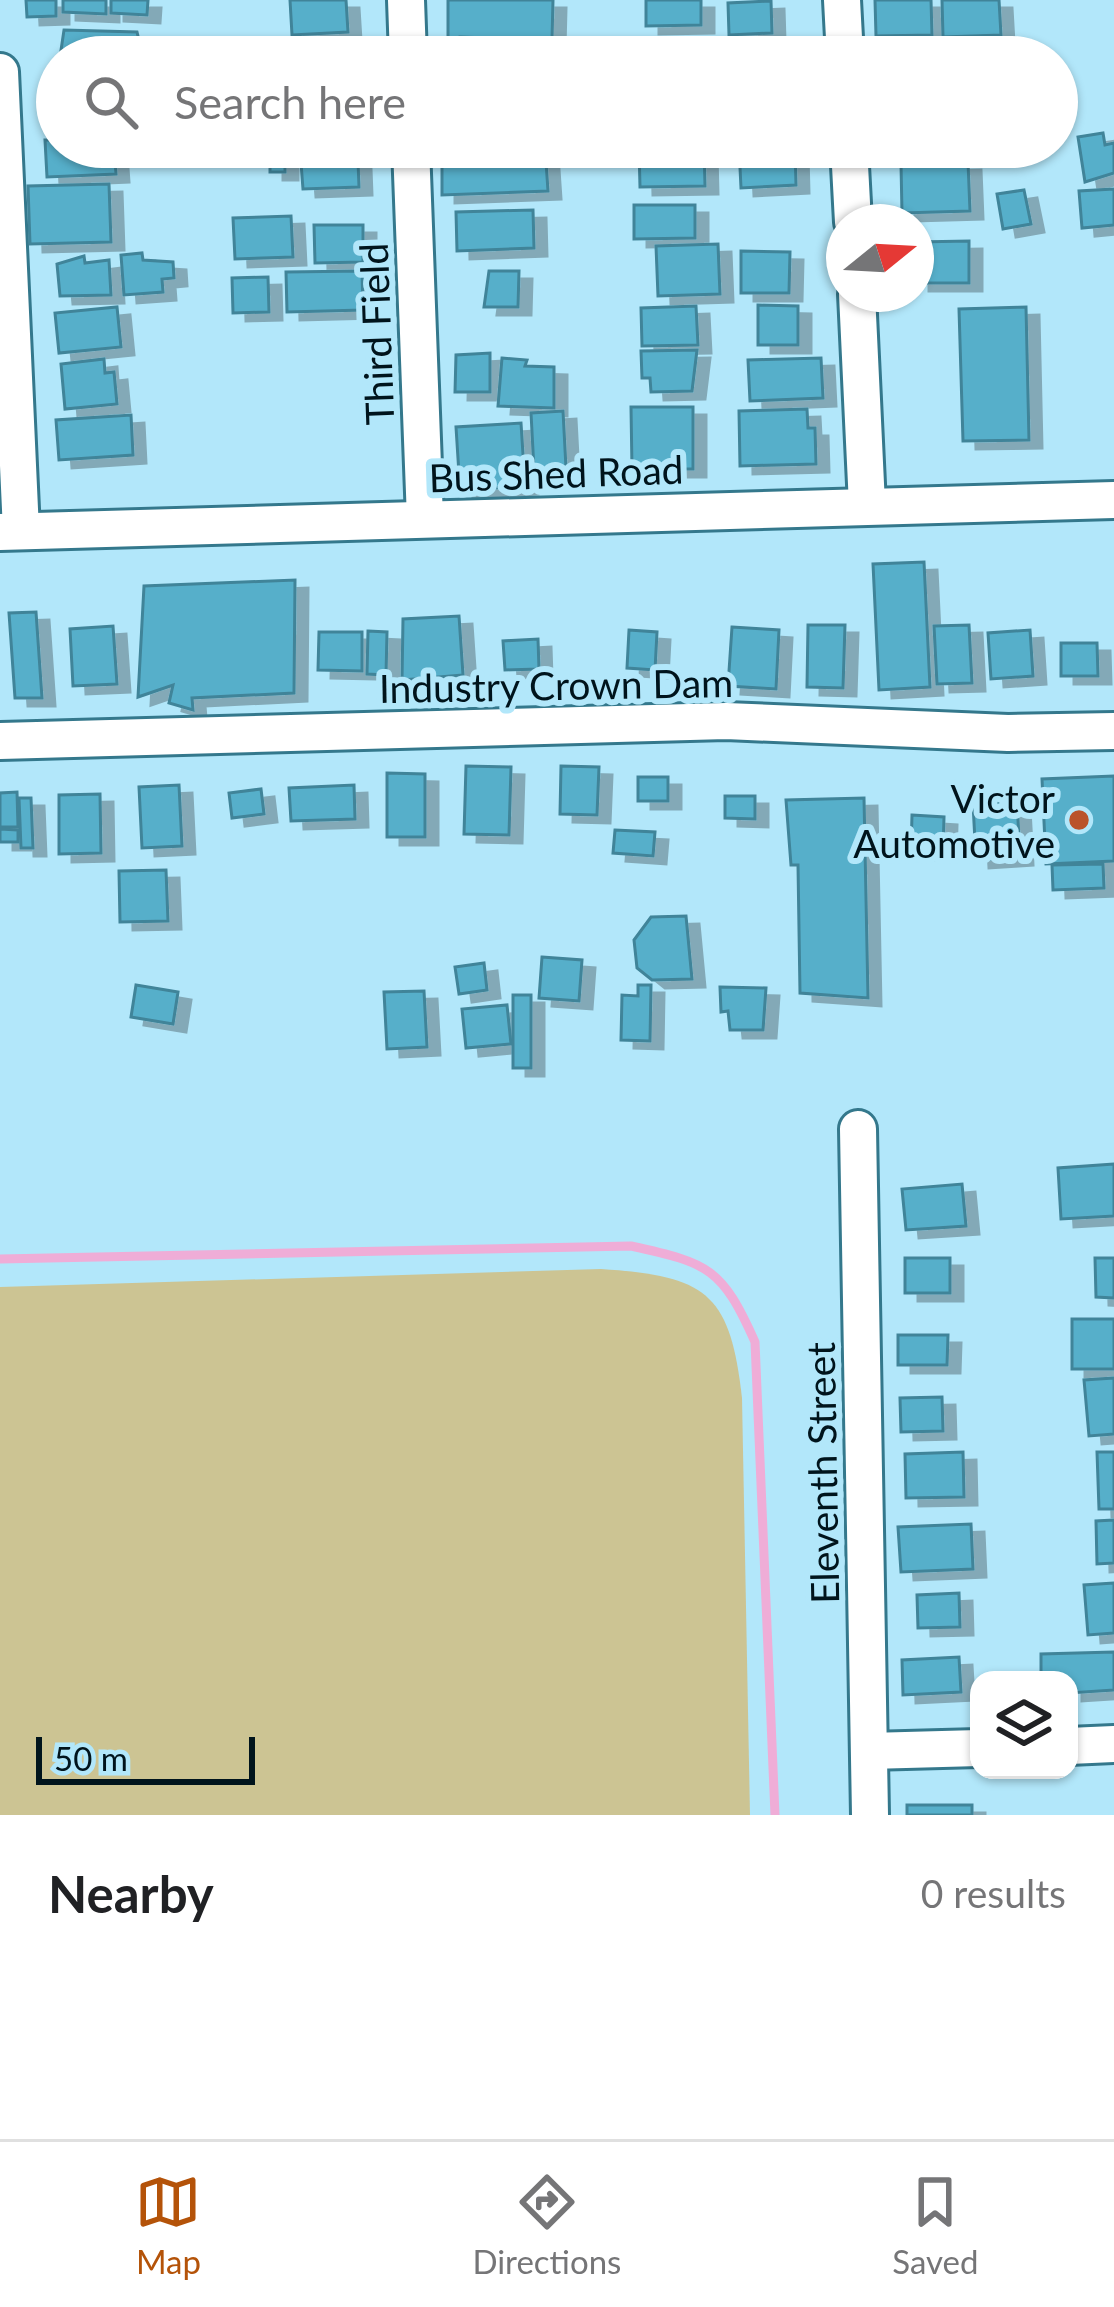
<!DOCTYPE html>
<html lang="en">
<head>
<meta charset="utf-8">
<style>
	:root { --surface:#fff; --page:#f6f6f6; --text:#202124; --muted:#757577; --line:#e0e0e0; --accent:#b45309 }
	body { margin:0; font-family:Lato,sans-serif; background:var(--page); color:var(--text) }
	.controls { position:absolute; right:36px; bottom:36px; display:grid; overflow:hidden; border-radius:24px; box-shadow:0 3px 9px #0004 }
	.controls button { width:108px; height:108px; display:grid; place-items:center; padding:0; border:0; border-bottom:3px solid var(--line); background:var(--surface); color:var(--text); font:60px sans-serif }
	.compass { position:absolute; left:826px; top:204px; width:108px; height:108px; border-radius:50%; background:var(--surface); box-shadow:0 3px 9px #0004; rotate:72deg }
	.scale { position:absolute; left:36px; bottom:30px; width:219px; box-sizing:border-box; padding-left:12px; border:6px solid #00141c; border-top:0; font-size:33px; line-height:42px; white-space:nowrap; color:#00141c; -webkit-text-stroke:9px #b2e7fa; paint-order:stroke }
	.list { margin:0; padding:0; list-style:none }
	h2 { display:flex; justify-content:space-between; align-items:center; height:156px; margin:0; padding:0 48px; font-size:51px }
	h2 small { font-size:39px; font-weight:400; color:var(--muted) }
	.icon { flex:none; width:66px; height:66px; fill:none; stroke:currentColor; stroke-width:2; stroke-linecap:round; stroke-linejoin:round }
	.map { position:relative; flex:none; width:1114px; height:1815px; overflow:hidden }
	.search { position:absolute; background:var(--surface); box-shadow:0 3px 9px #0004; left:36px; right:36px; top:36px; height:132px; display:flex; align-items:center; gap:30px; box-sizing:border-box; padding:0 42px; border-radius:66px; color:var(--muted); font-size:45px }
	.sheet { height:324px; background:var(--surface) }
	nav { display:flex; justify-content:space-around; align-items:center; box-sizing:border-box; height:168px; border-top:3px solid var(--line); background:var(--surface); font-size:33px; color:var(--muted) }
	nav a { display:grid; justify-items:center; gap:6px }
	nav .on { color:var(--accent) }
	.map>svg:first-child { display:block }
</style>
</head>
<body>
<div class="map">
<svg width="1114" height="1815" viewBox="0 0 1114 1815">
	<defs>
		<filter id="shadow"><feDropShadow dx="13" dy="8" stdDeviation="0" flood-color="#0004"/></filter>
	</defs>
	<rect width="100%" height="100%" fill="#b2e7fa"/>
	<path fill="#ccc493" d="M601,1269C706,1276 730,1292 742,1398L750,1815H0V1287Z"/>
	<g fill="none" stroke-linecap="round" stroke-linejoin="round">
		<path stroke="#efadd7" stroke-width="9" d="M0,1259L631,1246C709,1263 722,1268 755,1342L775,1815"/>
	</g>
	<g fill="#57afca" stroke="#408499" stroke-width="3" filter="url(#shadow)">
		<polygon points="26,0 56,0 56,16 27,17"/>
		<polygon points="63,0 106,0 106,14 63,12"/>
		<polygon points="111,0 148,0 147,15 111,13"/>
		<polygon points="290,0 346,0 348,32 292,35"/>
		<polygon points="448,0 553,0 552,39 448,38"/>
		<polygon points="646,0 701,0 701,25 646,26"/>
		<polygon points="875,0 931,0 932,35 876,36"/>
		<polygon points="942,0 999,0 1001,35 943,37"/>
		<polygon points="771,1 772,33 729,35 728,3"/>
		<polygon points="64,30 137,32 143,57 60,57"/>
		<polygon points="460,37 521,39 520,57 459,57"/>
		<polygon points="641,44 691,45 691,57 641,57"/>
		<polygon points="951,47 951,57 883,57 883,48"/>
		<polygon points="347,48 347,57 308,57 308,49"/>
		<polygon points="782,50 782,57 744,57 744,51"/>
		<polygon points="1043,50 1044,57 988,57 988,54"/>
		<polygon points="1103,133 1105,145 1114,143 1114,173 1085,182 1078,137"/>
		<polygon points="45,140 57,140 57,147 114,147 116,174 47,177"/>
		<polygon points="442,147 545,147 548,191 442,195"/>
		<polygon points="639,147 704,147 705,186 640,187"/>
		<polygon points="739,147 795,147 796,185 741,188"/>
		<polygon points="901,147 940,147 941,158 902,159"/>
		<rect x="270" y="151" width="15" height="21"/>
		<polygon points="358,161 359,187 303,189 301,163"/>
		<polygon points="968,162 970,211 902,213 901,164"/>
		<polygon points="109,184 111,242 30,244 28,186"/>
		<polygon points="1114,189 1114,225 1082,228 1079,191"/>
		<polygon points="1024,190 1031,224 1003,229 997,194"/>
		<polygon points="634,205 695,205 695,238 634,239"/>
		<polygon points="533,210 534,248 457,251 456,212"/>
		<polygon points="291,216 293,257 235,259 233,218"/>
		<polygon points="314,225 363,225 363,262 315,263"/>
		<polygon points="969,241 969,283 916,283 916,242"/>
		<polygon points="718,244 720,294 658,296 656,246"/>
		<polygon points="741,251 790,252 789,293 741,293"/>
		<polygon points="142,253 143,260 173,262 174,278 162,279 163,292 124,295 121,255"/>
		<polygon points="84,256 85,263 109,260 111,295 60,296 57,264"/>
		<polygon points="362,271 363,310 287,312 286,272"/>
		<polygon points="489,271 519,271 518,307 484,307"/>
		<polygon points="268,277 269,312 233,313 232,278"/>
		<polygon points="758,305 798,306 798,345 758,345"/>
		<polygon points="696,306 698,345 642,346 641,308"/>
		<polygon points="117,307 121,347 59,353 55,313"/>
		<polygon points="1026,307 1029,440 963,441 959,309"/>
		<polygon points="697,350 692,391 651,392 650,378 642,378 641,351"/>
		<polygon points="490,353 490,392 455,392 456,355"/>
		<polygon points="502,358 527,360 525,366 554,367 554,408 498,406"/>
		<polygon points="821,358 823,398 750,401 748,360"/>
		<polygon points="104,359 105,373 114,372 117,404 65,409 61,364"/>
		<polygon points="631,407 693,407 693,469 632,469"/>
		<polygon points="807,409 808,428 815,428 816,464 740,466 739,411"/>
		<polygon points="563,411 566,468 534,470 531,413"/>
		<polygon points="131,415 133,455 59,460 56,420"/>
		<polygon points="521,423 525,486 460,490 456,427"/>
		<polygon points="924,562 930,687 879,690 873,564"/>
		<polygon points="295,580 294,693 192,698 193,710 169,703 173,685 138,697 144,586"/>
		<polygon points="36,612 42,698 15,698 9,613"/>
		<polygon points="459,616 463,675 402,680 403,619"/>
		<polygon points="808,625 845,625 843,688 807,687"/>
		<polygon points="969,625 972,683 937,684 934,626"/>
		<polygon points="113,626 117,684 73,686 70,629"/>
		<polygon points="732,627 779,630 776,689 728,686"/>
		<polygon points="629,630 657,632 655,670 627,668"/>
		<polygon points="1030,630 1033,676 991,679 988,633"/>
		<polygon points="368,631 387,632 386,675 367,674"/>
		<polygon points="319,632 362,632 362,671 318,670"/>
		<polygon points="538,639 539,669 505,670 503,641"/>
		<polygon points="1061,643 1097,643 1098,676 1061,676"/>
		<polygon points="466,766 511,767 509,835 464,834"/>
		<polygon points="561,766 599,767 597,815 560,814"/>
		<polygon points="387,773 425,774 425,837 387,837"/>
		<polygon points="1114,776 1114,861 1046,864 1042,779"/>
		<rect x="638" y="777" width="30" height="24"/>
		<polygon points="179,785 182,846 142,848 139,787"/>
		<polygon points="354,785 355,819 291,821 289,788"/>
		<polygon points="261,789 264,814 232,818 229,793"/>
		<polygon points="17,792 18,827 0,827 0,793"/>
		<polygon points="100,794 101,853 59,854 59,795"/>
		<polygon points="725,796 755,796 755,819 725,818"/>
		<polygon points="19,798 31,798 33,848 21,848"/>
		<polygon points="864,798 868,998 800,993 798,865 791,865 786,800"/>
		<polygon points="1017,801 1020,857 976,860 973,804"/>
		<polygon points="912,815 944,817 943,853 911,851"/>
		<polygon points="0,829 18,830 18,842 0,842"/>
		<polygon points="615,830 655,832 653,856 613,853"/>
		<polygon points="1103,864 1104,888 1053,890 1052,865"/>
		<polygon points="166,870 168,921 120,922 119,871"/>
		<polygon points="686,916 692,979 652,980 637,968 634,940 651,917"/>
		<polygon points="542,957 582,960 579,1001 539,998"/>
		<polygon points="484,963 487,990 459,994 455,967"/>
		<polygon points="136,985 178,992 173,1024 131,1017"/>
		<polygon points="638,985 651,985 650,1041 621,1040 622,995 638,996"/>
		<polygon points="720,987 766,988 763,1030 730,1030 728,1011 721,1012"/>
		<polygon points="424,991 427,1047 387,1049 384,992"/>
		<rect x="513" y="995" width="18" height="73"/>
		<polygon points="507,1005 511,1044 466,1048 462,1009"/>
		<polygon points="1114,1164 1114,1216 1061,1219 1058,1168"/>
		<polygon points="962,1184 966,1226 906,1230 902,1189"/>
		<rect x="905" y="1258" width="45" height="35"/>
		<polygon points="1095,1258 1114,1258 1114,1298 1096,1297"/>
		<rect x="1072" y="1319" width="42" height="50"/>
		<polygon points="898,1335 948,1335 947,1365 898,1365"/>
		<polygon points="1114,1378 1114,1434 1089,1436 1084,1380"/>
		<polygon points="942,1397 943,1431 901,1432 900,1398"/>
		<polygon points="963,1452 964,1497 906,1498 905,1454"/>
		<polygon points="1097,1452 1114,1452 1114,1509 1099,1509"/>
		<polygon points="1114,1520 1114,1563 1097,1564 1096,1521"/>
		<polygon points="971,1524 973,1569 901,1572 898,1527"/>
		<polygon points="1114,1583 1114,1633 1088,1635 1084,1585"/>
		<polygon points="959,1593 960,1627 918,1628 917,1595"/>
		<polygon points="1114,1652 1114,1690 1069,1693 1069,1680 1041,1680 1041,1654"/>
		<polygon points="959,1657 961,1692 903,1695 902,1660"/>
		<rect x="907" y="1805" width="65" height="10"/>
	</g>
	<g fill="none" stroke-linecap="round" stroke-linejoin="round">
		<g stroke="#34788c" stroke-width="42">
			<g id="minor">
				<polyline points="406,0 408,57"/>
				<polyline points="842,0 845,57"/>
				<polyline points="0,72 21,531"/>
				<polyline points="411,147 425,519"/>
				<polyline points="849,147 853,222"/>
				<polyline points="857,294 867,505"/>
				<polyline points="0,532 1114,500"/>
				<polyline points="0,741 726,721 1008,733 1114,731"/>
				<polyline points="858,1129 870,1815"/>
				<polyline points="1069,1746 1114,1744"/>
				<polyline points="869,1751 979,1748"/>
			</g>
		</g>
		<use href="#minor" stroke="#fff" stroke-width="36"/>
	</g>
	<circle fill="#ba532a" stroke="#b2e7fa" stroke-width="4.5" cx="1079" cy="820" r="12"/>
	<g text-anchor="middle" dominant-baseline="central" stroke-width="12" stroke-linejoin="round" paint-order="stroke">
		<g font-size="39" fill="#00141c" stroke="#b2e7fa">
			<text transform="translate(376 334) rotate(-92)">Third Field</text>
			<text transform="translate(556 473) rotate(-2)">Bus Shed Road</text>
			<text transform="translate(556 685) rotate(-1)">Industry Crown Dam</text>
			<text transform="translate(822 1473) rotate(-91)">Eleventh Street</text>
		</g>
		<g font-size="39" fill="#00141c" stroke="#b2e7fa" text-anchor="end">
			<text x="1055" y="798">Victor<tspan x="1055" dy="45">Automotive</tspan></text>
		</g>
	</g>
</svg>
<div class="controls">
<button><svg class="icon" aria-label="layers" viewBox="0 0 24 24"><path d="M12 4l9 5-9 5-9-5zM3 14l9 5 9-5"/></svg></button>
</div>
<svg class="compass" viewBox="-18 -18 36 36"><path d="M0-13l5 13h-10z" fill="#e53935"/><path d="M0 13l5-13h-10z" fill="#757577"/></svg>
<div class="scale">50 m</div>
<div class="search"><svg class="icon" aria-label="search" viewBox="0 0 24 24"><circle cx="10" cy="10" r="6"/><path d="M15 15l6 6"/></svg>Search here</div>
</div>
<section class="sheet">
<h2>Nearby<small>0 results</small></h2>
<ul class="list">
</ul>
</section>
<nav>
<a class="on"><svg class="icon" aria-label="map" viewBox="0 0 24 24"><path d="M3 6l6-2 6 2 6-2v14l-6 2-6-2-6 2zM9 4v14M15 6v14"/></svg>Map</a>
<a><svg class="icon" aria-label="directions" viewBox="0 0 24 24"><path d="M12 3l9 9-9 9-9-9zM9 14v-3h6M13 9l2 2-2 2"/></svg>Directions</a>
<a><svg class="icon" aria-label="saved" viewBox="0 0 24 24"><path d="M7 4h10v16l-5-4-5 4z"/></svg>Saved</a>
</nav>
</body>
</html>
